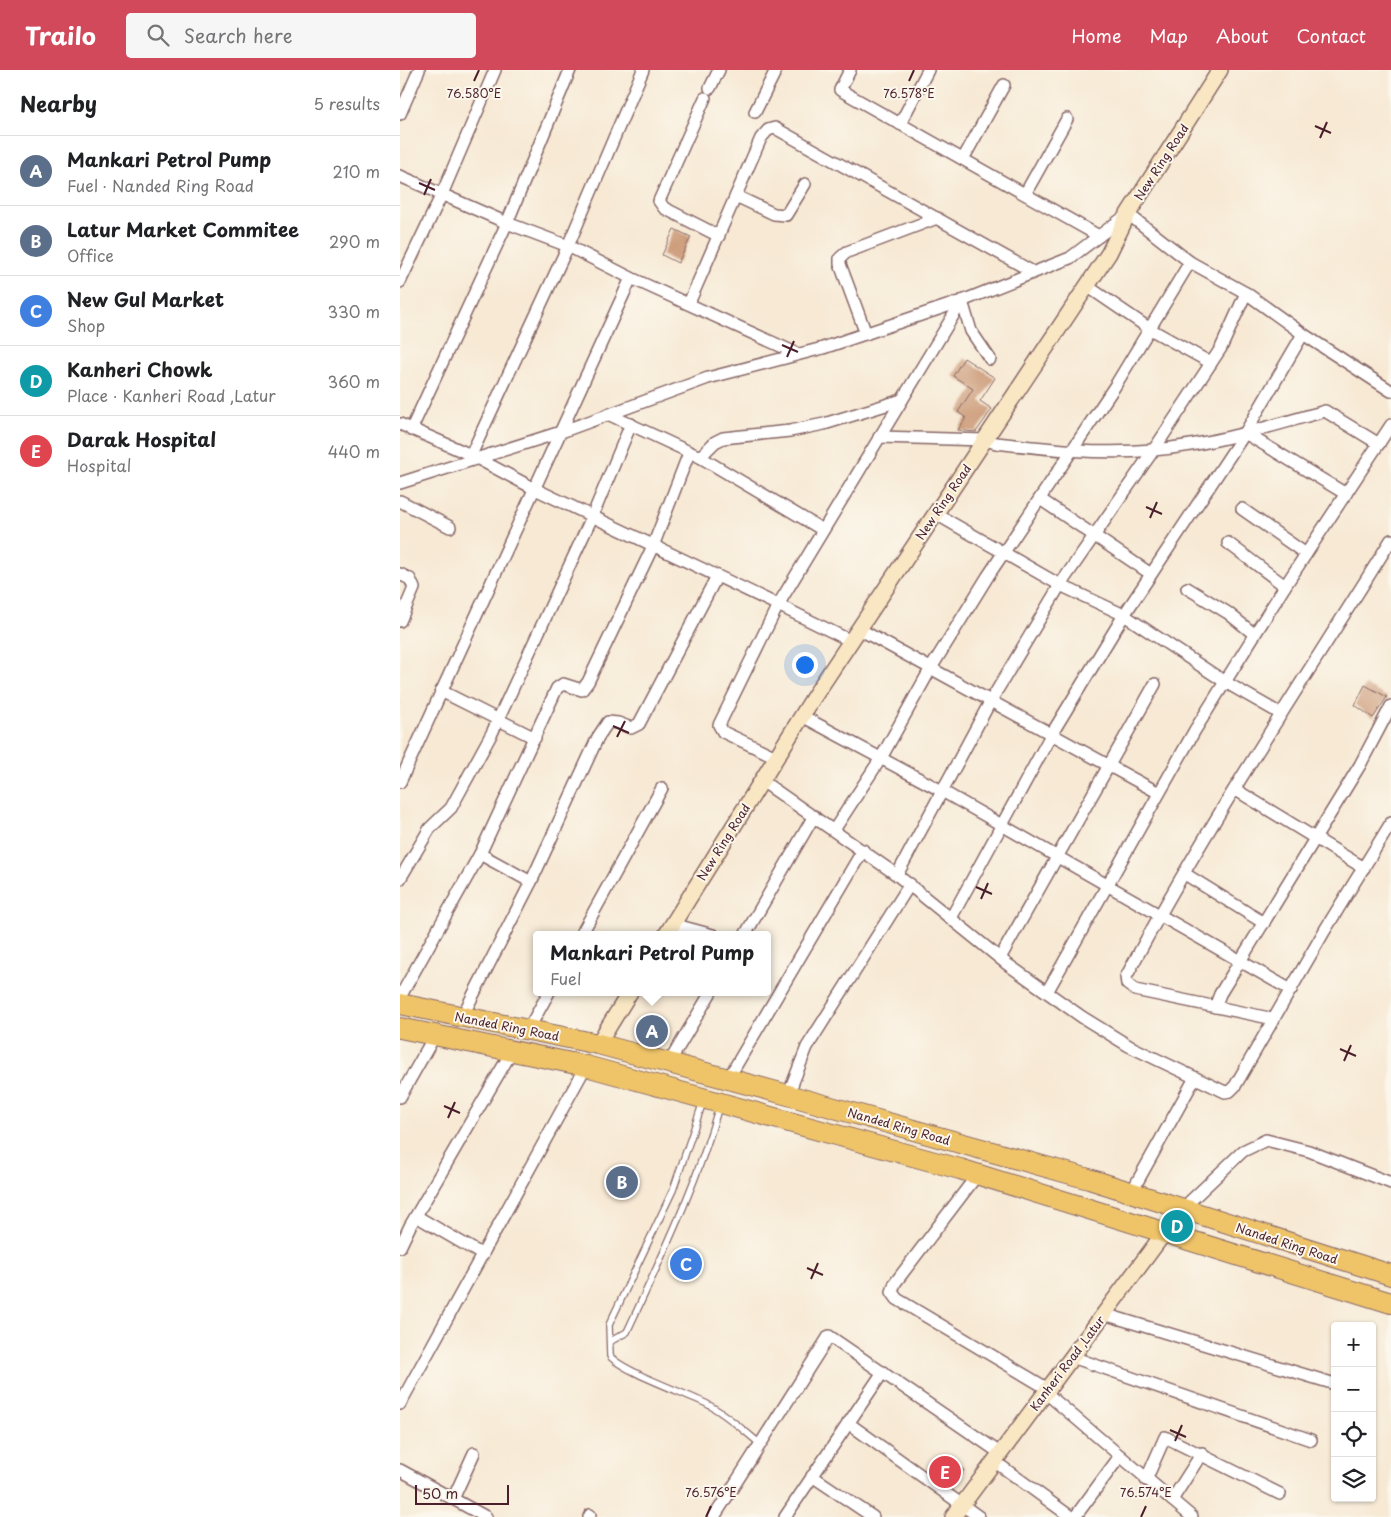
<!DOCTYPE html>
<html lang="en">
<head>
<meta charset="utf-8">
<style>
	:root { --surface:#fff; --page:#f6f6f6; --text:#202124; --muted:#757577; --line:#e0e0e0; --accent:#d1495b }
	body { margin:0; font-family:"Playpen Sans",sans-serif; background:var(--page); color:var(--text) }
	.controls { position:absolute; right:15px; bottom:15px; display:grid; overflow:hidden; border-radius:5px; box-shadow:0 1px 4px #0004 }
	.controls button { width:45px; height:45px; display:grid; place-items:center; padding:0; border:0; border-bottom:1px solid var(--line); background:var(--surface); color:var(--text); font:25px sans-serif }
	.scale { position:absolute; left:15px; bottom:12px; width:94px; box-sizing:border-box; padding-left:5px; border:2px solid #4a1f2b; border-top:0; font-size:14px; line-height:18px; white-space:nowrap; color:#4a1f2b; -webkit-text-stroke:4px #fbf7ec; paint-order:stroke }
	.you { position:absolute; left:404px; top:594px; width:18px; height:18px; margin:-12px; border:4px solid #fff; border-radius:50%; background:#1a73e8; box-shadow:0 0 0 8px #1a73e833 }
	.badge { display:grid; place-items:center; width:32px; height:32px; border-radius:50%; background:var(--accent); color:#fff; font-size:16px; font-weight:700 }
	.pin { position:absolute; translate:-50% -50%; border:2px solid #fff; box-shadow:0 1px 5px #0006 }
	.popup { position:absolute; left:133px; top:861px; width:238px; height:65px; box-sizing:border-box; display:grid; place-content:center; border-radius:5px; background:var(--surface); filter:drop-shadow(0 1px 4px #0005); font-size:16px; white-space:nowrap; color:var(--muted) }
	.popup b { font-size:19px; color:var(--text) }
	.popup::after { content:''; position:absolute; left:50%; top:100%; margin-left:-10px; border:10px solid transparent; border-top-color:var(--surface) }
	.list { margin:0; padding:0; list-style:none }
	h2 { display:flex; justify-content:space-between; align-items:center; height:65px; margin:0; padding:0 20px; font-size:21px }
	h2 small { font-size:16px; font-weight:400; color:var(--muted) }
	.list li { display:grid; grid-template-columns:32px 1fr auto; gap:15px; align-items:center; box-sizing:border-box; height:70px; padding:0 20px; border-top:1px solid var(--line) }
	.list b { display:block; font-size:19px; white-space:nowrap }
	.list p { margin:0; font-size:16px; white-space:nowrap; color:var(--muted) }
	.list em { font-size:16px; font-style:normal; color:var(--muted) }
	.icon { flex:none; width:28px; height:28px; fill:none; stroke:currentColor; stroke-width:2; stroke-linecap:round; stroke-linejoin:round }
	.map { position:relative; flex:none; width:991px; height:1447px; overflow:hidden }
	header { display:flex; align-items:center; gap:30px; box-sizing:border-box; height:70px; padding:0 25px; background:var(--accent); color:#fff }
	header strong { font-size:24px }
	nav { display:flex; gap:28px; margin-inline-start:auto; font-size:18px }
	.search { width:350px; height:45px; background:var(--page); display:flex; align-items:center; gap:12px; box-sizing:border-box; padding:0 18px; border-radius:5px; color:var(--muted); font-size:19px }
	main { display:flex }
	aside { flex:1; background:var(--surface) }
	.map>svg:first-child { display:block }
</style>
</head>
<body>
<header>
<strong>Trailo</strong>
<div class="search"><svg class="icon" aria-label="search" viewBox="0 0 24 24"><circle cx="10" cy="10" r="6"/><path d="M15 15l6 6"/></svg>Search here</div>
<nav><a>Home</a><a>Map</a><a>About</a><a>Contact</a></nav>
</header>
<main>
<aside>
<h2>Nearby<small>5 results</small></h2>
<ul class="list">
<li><span class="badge" style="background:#5c6f8a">A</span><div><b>Mankari Petrol Pump</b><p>Fuel · Nanded Ring Road</p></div><em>210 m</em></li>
<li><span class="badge" style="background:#5c6f8a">B</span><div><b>Latur Market Commitee</b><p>Office</p></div><em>290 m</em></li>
<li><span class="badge" style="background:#3f7fe0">C</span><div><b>New Gul Market</b><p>Shop</p></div><em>330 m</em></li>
<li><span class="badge" style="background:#0f9aa8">D</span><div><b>Kanheri Chowk</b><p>Place · Kanheri Road ,Latur</p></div><em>360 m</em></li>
<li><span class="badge" style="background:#e0444e">E</span><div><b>Darak Hospital</b><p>Hospital</p></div><em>440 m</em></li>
</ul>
</aside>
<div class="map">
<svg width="991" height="1447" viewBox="0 0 991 1447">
	<rect width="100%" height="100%" fill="#fbf7ec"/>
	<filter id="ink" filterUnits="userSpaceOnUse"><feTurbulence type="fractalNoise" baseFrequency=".02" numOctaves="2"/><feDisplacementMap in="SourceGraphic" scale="10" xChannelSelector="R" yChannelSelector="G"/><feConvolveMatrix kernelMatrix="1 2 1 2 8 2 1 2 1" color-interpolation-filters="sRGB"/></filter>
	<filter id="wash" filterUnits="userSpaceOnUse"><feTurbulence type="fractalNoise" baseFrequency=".0096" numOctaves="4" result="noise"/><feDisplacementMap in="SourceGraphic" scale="20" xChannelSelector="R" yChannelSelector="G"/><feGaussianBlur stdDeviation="1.12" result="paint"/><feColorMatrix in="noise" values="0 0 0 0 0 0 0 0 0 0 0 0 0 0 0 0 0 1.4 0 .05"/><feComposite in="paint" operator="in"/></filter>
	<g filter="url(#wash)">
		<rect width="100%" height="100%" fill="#f7e9d4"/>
		<g id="blocks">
			<g fill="#cd9d7c">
				<polygon points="274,159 291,167 278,193 262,185"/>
				<polygon points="564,288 595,308 580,331 592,339 576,362 558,360 566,348 558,342 573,319 553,306"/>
				<polygon points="965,615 987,627 973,648 955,635"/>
				<polygon points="541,1385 564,1400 552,1418 529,1402"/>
			</g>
		</g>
	</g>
	<g filter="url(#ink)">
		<use href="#blocks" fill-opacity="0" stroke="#876666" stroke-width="1"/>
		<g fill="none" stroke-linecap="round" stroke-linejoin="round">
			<g stroke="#876666" stroke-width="8">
				<g id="lane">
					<path d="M303,1032L273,1120L209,1255L210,1286C222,1301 285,1323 307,1334C326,1344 342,1359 359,1373"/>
					<path d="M211,1271L227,1262C261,1188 297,1115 319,1036"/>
				</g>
			</g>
			<g stroke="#876666" stroke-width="14">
				<g id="street">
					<polyline points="450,0 440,20 699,166"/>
					<polyline points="310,18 319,0"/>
					<polyline points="305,28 259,131 264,138 319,166"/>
					<polyline points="355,42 376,0"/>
					<polyline points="0,44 19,0"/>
					<polyline points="500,54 528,0"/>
					<polyline points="563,89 604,15"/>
					<polyline points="0,106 107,153 168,176 231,208 398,284"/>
					<polyline points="625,124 667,49"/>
					<polyline points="336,126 374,144 386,145 405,114"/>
					<polyline points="0,212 42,124 95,0"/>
					<polyline points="687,216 750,259 811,293"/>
					<polyline points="562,231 571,261 590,289"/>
					<polyline points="289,233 361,68 368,60 375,58 633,202"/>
					<polyline points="466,264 440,194 440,188 447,182 537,148"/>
					<polyline points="210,345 300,387 423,460"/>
					<polyline points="0,354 71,385 133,418 378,535 562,231"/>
					<polyline points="11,360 107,153 170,0"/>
					<polyline points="845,363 946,424"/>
					<path d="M479,367L585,370L596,373C648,379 700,385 753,380C811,375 868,357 925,341L979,374"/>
					<polyline points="71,385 168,176 243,0"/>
					<polyline points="300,387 315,372 323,368 390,361 424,354 502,330"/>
					<polyline points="0,413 161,362 308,308 423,278 562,231 670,188 728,144 790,192 846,223 903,264 991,321"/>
					<polyline points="640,429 751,504"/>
					<polyline points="0,431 50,457"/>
					<polyline points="842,439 906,484"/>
					<polyline points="536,444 660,515 724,545 825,612 881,644"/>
					<polyline points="828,473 885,516"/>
					<polyline points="0,504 10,509 14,518 0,551"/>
					<polyline points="787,518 828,543 854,564"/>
					<polyline points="459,559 759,723"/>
					<polyline points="41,621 135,668"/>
					<polyline points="402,646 542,721 891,920"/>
					<polyline points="376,687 323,662 319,655 378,535 451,571"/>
					<polyline points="362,711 497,805 607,894 682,947 729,976 825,1022 830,1021 835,1016 925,860 991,753"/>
					<polyline points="0,712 231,208"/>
					<polyline points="836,720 964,798"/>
					<polyline points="434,760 481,688 531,598 588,506 715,316 790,192"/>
					<polyline points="80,784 157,618 163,614 182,620 188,612 253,476 289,383"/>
					<polyline points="785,804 864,853"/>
					<polyline points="497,805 590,632 660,515 757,375 821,278 846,223"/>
					<polyline points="0,809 30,758 51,738 92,663 192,447 231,354"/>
					<polyline points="551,848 651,665 724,545 845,363 903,264"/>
					<polyline points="272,854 313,865"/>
					<polyline points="181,865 262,718"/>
					<polyline points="345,865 414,746"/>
					<polyline points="600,888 755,614"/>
					<polyline points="647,922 795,660 885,516 991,355"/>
					<polyline points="0,927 80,784 131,812"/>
					<polyline points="815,937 820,924 960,695 991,636"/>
					<polyline points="62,947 131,812 198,667 208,652 218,653 231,658 239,654 317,506"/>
					<path d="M874,949L735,920L727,914L726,907C805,757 901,615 991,470"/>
					<polyline points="128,960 149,922"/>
					<polyline points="269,993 311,922"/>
					<polyline points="328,1009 463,780"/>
					<polyline points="388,1025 407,977 510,814"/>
					<polyline points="0,1027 35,965"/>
					<polyline points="578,1104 495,1213 492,1222 497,1229 648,1319"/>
					<polyline points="731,1123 795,1008"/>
					<polyline points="782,1139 843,1081 866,1070 909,1081 991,1113"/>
					<polyline points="16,1146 83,1185"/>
					<polyline points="0,1177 10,1156 112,981"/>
					<polyline points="704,1244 935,1314"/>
					<polyline points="672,1287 911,1370"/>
					<polyline points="645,1322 792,1447"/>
					<polyline points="0,1334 186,996"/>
					<polyline points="448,1353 579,1447"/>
					<polyline points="594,1391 671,1447"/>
					<polyline points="0,1400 86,1447"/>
					<polyline points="412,1406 473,1447"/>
					<polyline points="746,1410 765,1367 880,1424"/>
					<polyline points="53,1429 74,1383"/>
					<polyline points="772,1430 802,1383"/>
					<polyline points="189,1447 190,1445"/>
					<polyline points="314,1447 429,1266 600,1383"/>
					<polyline points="385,1447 483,1302"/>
					<polyline points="675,1447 720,1386"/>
				</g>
			</g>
			<g stroke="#876666" stroke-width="18">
				<g id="secondary">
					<polyline points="266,865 415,625 709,183 728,144 820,0"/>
					<polyline points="198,974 230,922"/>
					<polyline points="553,1447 782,1139"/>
				</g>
			</g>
			<g stroke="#876666" stroke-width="22">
				<g id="highway">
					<polyline points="0,934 198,974 388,1025 689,1109 991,1205"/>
					<polyline points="0,958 186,996 560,1099 991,1233"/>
				</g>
			</g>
			<use href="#lane" stroke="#fff" stroke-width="5.5"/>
			<use href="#street" stroke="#fff" stroke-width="11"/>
			<use href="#secondary" stroke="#f9e7c3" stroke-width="15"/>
			<use href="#highway" stroke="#efc469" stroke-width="20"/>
		</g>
	</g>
	<path fill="none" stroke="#4a1f2b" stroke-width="2" d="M74,11L79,0M509,11L514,0M915,56L931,63M920,68L927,52M19,113L35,120M24,125L31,109M382,275L398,282M387,287L394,271M746,437L762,444M750,448L757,432M213,656L229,663M217,667L225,651M576,817L592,824M581,829L588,813M940,979L956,986M944,991L951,975M44,1036L60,1043M48,1048L55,1032M407,1198L423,1205M411,1209L418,1193M770,1360L786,1367M775,1371L782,1355M306,1447L311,1436M741,1447L746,1436"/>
	<g text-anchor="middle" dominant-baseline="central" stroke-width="4" stroke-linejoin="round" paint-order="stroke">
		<g font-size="12" fill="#4a1f2b" stroke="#fbf7ec">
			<text transform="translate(761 92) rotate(-57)">New Ring Road</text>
			<text transform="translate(543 432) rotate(-56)">New Ring Road</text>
			<text transform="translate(323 772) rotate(-58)">New Ring Road</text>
			<text transform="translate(107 956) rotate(11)">Nanded Ring Road</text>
			<text transform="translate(499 1056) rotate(16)">Nanded Ring Road</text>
			<text transform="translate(887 1173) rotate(18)">Nanded Ring Road</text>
			<text transform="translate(667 1293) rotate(-53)">Kanheri Road ,Latur</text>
		</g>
	</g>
	<g font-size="12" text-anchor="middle" fill="#4a1f2b" stroke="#fbf7ec" stroke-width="4" stroke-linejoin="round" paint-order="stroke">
		<text x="74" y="28">76.580°E</text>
		<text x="509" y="28">76.578°E</text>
		<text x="311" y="1427">76.576°E</text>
		<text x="746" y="1427">76.574°E</text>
	</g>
</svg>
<div class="controls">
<button>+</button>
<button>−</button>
<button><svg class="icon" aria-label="locate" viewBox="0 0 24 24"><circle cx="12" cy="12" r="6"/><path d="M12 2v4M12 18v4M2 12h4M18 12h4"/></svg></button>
<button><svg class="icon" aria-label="layers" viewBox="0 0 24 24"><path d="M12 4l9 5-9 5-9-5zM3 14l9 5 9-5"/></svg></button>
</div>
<div class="scale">50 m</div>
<div class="you"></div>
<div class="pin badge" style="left:252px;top:961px;background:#5c6f8a">A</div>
<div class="popup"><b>Mankari Petrol Pump</b>Fuel</div>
<div class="pin badge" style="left:222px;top:1112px;background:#5c6f8a">B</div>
<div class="pin badge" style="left:286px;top:1194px;background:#3f7fe0">C</div>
<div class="pin badge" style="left:777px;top:1156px;background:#0f9aa8">D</div>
<div class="pin badge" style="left:545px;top:1402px;background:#e0444e">E</div>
</div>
</main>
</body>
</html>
